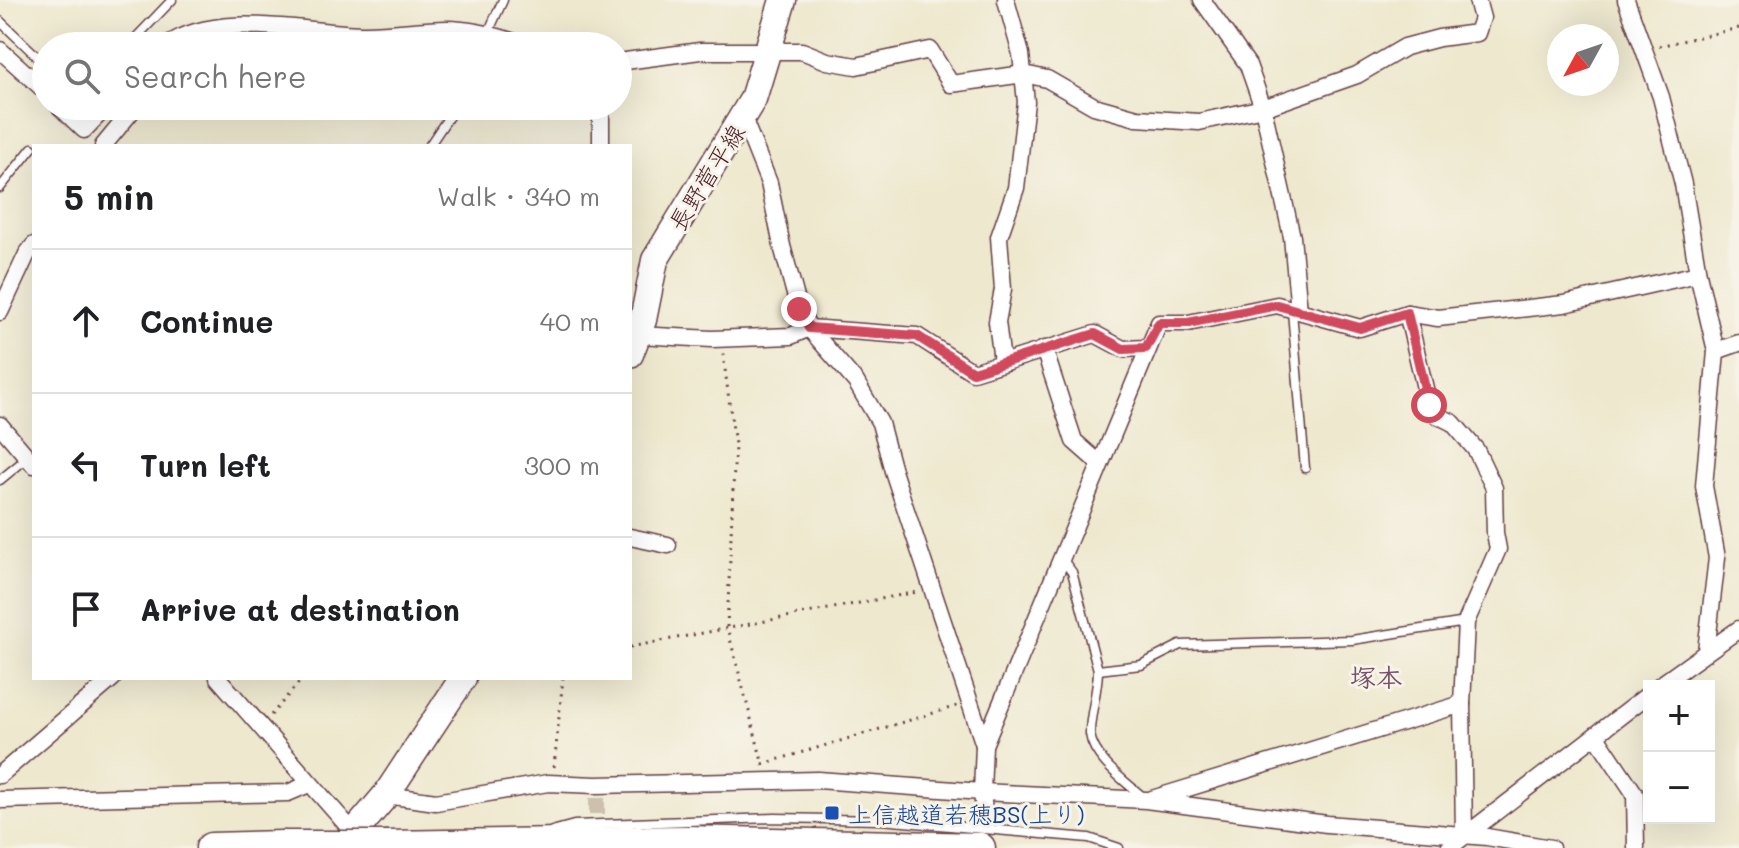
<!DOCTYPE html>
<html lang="en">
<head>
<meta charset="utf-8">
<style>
	:root { --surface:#fff; --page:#f6f6f6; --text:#202124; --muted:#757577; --line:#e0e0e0 }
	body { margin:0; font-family:Mali,"Klee One",sans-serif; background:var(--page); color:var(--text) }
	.controls { position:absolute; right:24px; bottom:24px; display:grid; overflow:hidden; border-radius:0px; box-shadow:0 8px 32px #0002 }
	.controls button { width:72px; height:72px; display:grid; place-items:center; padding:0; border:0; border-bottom:2px solid var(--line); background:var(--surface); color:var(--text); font:40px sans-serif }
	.compass { position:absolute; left:1547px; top:24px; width:72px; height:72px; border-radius:50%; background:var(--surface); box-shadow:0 8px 32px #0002; rotate:230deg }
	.stop { position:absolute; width:24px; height:24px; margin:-18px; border:6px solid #d1495b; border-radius:50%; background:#fff }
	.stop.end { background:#d1495b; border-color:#fff; box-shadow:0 2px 8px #0008 }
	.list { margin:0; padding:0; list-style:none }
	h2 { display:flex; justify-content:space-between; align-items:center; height:104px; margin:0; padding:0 32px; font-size:34px }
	h2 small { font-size:26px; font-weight:400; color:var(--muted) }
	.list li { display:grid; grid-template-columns:52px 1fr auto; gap:24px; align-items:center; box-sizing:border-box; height:144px; padding:0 32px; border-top:2px solid var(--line) }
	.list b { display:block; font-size:30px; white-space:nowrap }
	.list em { font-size:26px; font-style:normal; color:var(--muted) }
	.icon { flex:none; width:44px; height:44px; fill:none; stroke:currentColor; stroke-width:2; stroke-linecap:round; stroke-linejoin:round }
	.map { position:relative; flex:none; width:1739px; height:848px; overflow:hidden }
	.search { position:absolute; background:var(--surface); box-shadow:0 8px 32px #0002; left:32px; top:32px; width:600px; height:88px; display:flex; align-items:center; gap:20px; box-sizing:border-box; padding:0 28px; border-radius:44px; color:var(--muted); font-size:30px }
	.panel { position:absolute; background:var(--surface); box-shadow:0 8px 32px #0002; left:32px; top:144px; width:600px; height:536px; border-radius:0px }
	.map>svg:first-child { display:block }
</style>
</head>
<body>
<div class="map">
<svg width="1739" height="848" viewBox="0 0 1739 848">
	<rect width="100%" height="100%" fill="#f7f3e8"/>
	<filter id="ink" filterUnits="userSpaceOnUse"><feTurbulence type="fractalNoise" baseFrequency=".0125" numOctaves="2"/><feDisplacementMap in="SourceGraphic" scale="16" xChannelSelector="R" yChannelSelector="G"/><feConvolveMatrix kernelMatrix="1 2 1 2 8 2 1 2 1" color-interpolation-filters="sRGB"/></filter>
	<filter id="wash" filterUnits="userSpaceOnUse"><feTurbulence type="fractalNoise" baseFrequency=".006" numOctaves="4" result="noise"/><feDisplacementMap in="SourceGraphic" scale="32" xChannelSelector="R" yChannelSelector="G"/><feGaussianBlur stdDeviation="1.8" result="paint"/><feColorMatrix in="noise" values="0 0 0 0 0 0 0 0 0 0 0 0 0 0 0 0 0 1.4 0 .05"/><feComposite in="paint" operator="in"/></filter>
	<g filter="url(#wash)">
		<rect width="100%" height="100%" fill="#eee8ce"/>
	</g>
	<g filter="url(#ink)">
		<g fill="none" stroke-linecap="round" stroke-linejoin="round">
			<polyline stroke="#cdc0ad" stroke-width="16" stroke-dasharray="16 8" stroke-linecap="butt" points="597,798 597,842"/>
			<g stroke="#633d43" stroke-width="11">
				<g id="lane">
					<polyline points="0,21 46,65"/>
					<polyline points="128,46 172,0"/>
					<polyline points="482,46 503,0"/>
					<polyline points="429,146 456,106"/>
					<polyline points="0,188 32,148"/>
					<polyline points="1292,311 1305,468"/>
					<polyline points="0,480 27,458"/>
					<path d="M1062,559L1072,572L1098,670C1098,691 1089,718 1090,734C1093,759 1126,782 1143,797"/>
					<polyline points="1098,670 1141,665 1180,645 1352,640 1466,622"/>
					<polyline points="552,831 574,825 775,818 881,820 1089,838 1119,848"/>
				</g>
			</g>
			<g stroke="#633d43" stroke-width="19">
				<g id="street">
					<polyline points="1202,0 1248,65 1263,108 1292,237 1299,311"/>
					<polyline points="1626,0 1661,97 1683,184 1698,274 1716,351 1704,486 1717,558 1706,651"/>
					<path d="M166,46C217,10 302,32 360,34C389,35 418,29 447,29C473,29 501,37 526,46"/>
					<polyline points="0,50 42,88"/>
					<polyline points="618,62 700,51 802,51 827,61 856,66 930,50 951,84 1024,74 1047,79 1094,106 1137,118 1199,122 1263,108 1357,75 1405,47 1439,38 1477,33 1482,18 1477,0"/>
					<polyline points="59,106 84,130 107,106"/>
					<polyline points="601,106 601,146"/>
					<polyline points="743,118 769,183 782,246 799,309 809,328 856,382 880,423 893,471 984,745"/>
					<polyline points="103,146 136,106"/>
					<polyline points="0,312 27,254 34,245"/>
					<polyline points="1407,313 1429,405 1435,414 1453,423 1476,450 1494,488 1495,533 1498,549 1466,622 1462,704 1464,835"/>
					<polyline points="638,335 712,339 791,336 809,328 917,336 973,372 1095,334 1123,349 1146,348"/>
					<polyline points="1044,349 1074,441 1099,463"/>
					<polyline points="1716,351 1739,343"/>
					<polyline points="1002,361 997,322 1003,289 999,237 1016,188 1026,102 1021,54 1006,0"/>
					<polyline points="0,425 34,465"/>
					<polyline points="630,537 668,545"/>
					<polyline points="218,678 354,833 353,841"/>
					<polyline points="1659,686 1739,629"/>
					<polyline points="1596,736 1635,794 1636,848"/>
					<polyline points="0,775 113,678"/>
					<polyline points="386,795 436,802 548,783 596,785 818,780 982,792 1146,800 1327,824 1487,837 1551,848"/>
					<polyline points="1152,799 1462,704"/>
					<polyline points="0,800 288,793 309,784"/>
					<polyline points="985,821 982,792 984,745 1159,323 1188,323 1277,305 1360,328 1407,313 1438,318 1564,304 1698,274"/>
					<polyline points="1449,848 1649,694"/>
				</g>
			</g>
			<g stroke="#633d43" stroke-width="29">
				<g id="primary">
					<polyline points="630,354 643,320 655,260 753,99 783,0"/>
					<polyline points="341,848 386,795 463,678"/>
				</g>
			</g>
			<g stroke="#633d43" stroke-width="33">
				<g id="highway">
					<polyline points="387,846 686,841 980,848"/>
					<polyline points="211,848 282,846"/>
				</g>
			</g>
			<g stroke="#633d43" stroke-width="3" stroke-dasharray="2 6" stroke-linecap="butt">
				<polyline points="1659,46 1739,28"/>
				<polyline points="723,354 735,445 727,627 763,765"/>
				<polyline points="630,647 917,592"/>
				<polyline points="271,715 303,678"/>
				<polyline points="763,764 957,706"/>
				<polyline points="554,767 563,678"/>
			</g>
			<use href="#lane" stroke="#fff" stroke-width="8"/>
			<use href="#street" stroke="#fff" stroke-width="16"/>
			<use href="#primary" stroke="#fff" stroke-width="26"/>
			<use href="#highway" stroke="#fff" stroke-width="30"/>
			<g stroke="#633d43" stroke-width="33" stroke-linecap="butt">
				<polyline id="highway-bridge" points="282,846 387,846"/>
			</g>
			<use href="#highway-bridge" stroke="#fff" stroke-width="30"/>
		</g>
	</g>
	<g fill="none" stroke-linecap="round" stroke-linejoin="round" filter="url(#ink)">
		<polyline stroke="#d1495b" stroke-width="10" points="799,309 809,328 917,336 973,372 1095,334 1123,349 1146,348 1159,323 1188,323 1277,305 1360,328 1407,313 1429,405"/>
	</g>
	<rect fill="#1a4fb4" stroke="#f7f3e8" stroke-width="3" x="824" y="805" width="16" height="16" rx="4"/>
	<g text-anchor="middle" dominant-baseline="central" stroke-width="6" stroke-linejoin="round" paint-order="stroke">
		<g font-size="24" fill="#4a1f2b" stroke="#f7f3e8">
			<text transform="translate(706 177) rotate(-58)">長野菅平線</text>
		</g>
		<g font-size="24" fill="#164399" stroke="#f7f3e8" text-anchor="start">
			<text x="848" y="813">上信越道若穂BS(上り)</text>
		</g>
		<g font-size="26" font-weight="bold" fill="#755067" stroke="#f7f3e8">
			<text x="1376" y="677">塚本</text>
		</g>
	</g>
</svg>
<div class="controls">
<button>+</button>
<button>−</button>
</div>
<svg class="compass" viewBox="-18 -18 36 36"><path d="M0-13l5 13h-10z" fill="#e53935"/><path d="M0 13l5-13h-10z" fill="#757577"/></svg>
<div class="stop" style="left:1429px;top:405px"></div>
<div class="stop end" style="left:799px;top:309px"></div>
<div class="search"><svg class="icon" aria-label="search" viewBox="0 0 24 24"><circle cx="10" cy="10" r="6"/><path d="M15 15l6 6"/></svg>Search here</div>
<section class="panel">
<h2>5 min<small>Walk · 340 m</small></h2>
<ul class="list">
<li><svg class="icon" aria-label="ahead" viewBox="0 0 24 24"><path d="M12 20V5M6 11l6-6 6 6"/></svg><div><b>Continue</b></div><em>40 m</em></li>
<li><svg class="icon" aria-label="left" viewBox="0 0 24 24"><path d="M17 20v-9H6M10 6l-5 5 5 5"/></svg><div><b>Turn left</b></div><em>300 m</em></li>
<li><svg class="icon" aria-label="arrive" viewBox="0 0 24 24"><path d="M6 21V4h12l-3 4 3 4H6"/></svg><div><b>Arrive at destination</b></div></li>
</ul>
</section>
</div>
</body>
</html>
